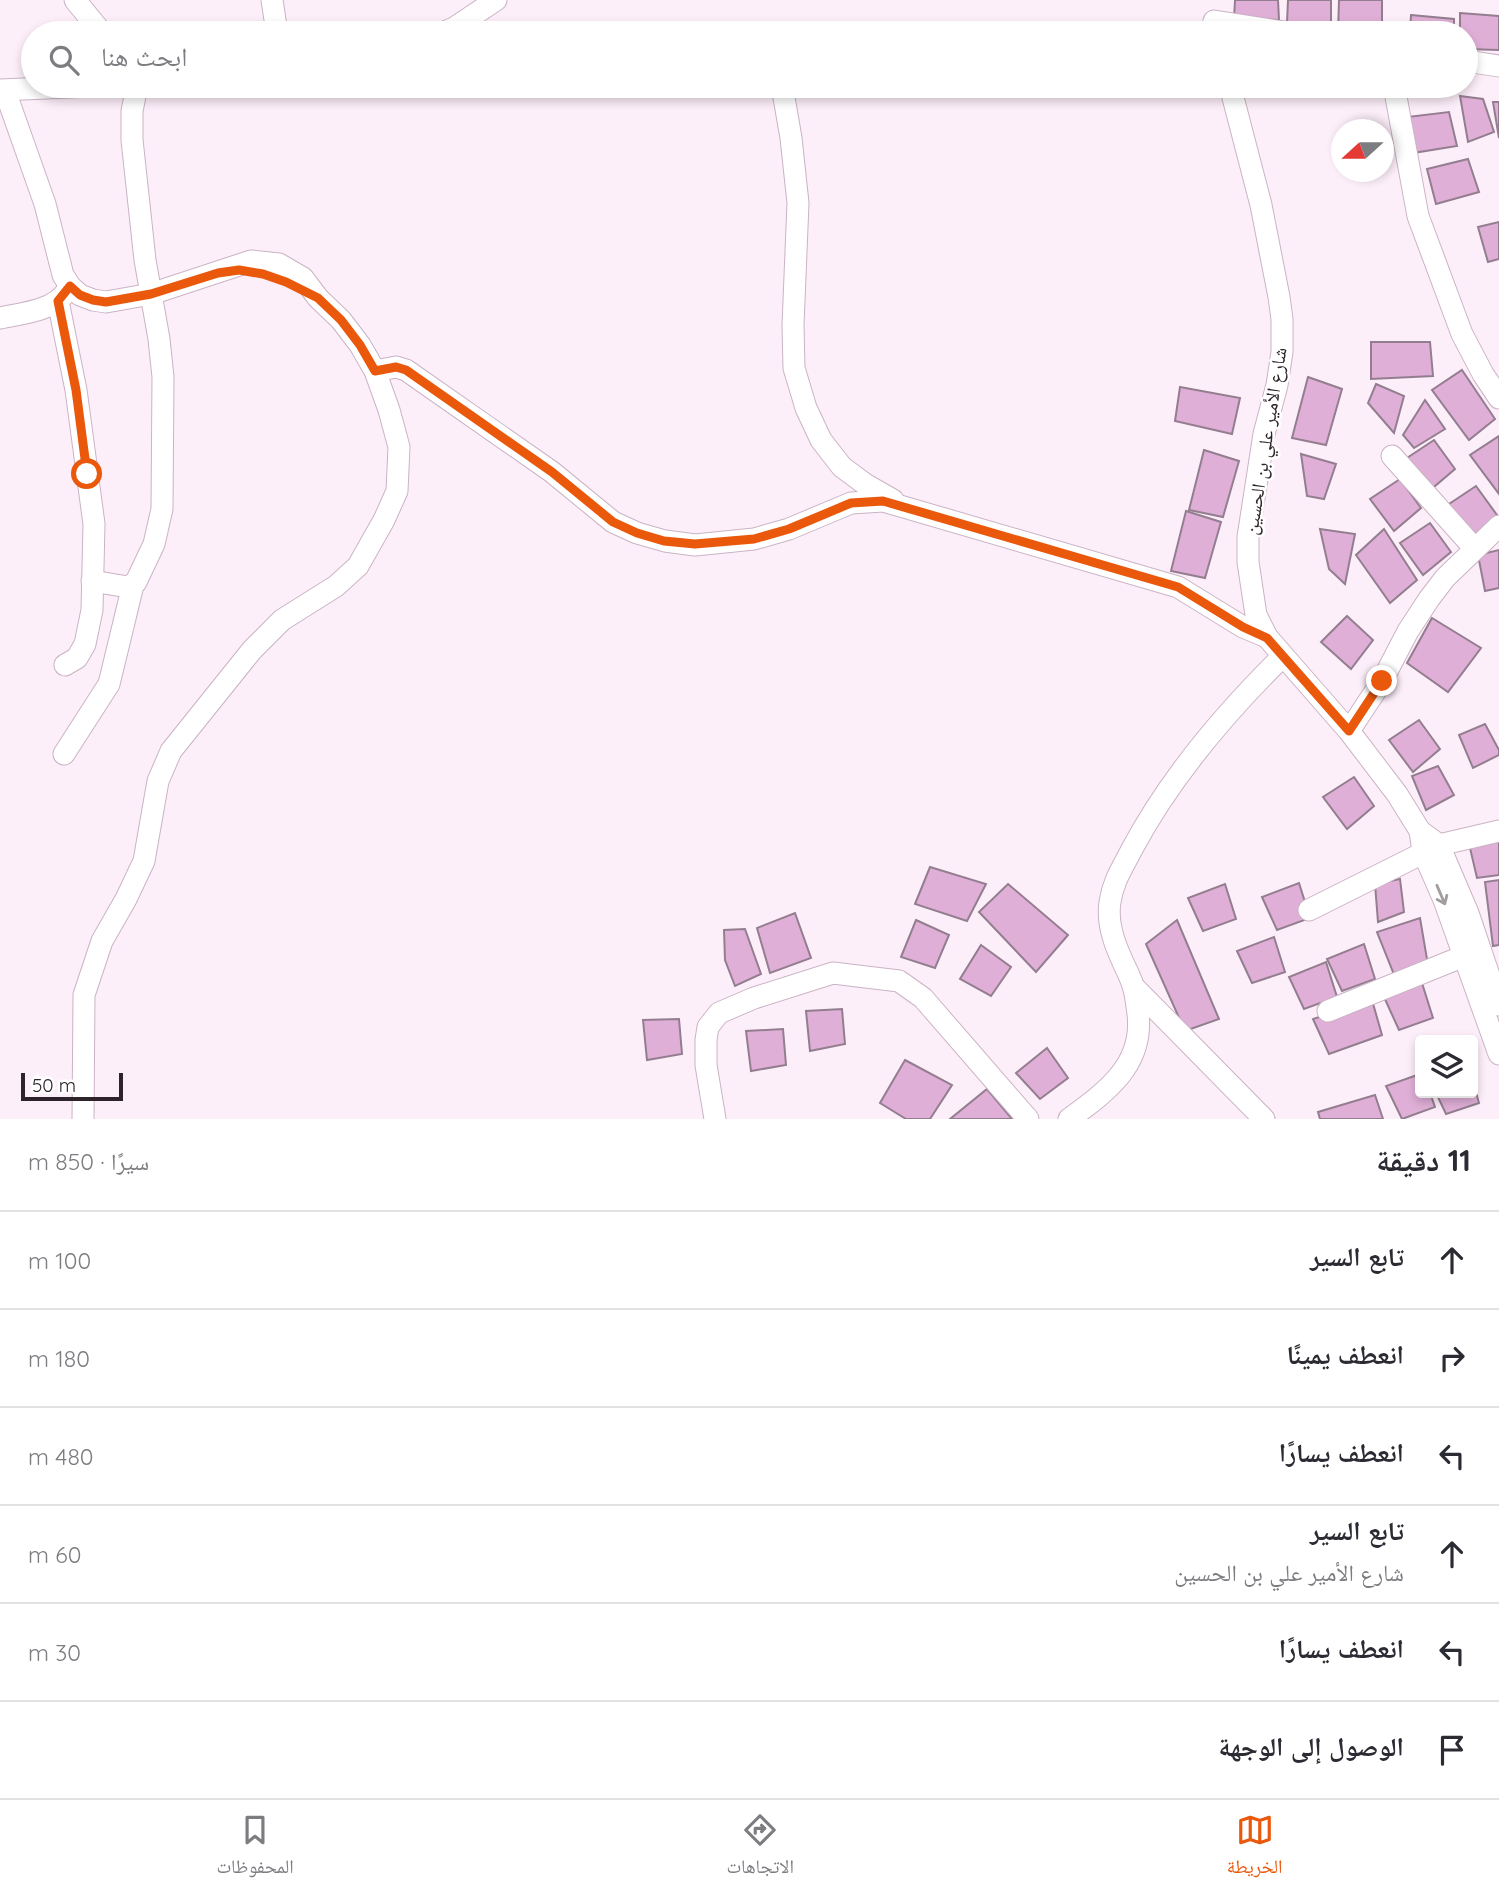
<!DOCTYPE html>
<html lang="ar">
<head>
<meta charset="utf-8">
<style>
	:root { --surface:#fff; --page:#f7f7f7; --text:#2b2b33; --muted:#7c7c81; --line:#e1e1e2; --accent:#ea580c }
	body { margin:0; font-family:Quicksand,"Noto Naskh Arabic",sans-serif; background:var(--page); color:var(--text); direction:rtl }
	.controls { position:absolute; right:21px; bottom:21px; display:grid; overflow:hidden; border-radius:7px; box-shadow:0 4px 10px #0003 }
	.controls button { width:63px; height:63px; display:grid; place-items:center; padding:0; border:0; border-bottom:2px solid var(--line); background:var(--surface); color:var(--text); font:35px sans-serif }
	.compass { position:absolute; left:1331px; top:119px; width:63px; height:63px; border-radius:50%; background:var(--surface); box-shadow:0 4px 10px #0003; rotate:249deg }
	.scale { position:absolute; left:21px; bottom:18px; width:102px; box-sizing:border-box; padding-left:7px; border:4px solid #2d242b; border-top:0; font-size:19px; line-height:24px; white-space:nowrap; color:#2d242b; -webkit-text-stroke:5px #fff; paint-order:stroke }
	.stop { position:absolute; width:21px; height:21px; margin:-16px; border:5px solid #ea580c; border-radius:50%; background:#fff }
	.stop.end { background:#ea580c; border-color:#fff; box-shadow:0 2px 7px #0008 }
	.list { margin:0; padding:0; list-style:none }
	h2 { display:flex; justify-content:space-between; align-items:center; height:91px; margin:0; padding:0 28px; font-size:30px }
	h2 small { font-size:23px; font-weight:400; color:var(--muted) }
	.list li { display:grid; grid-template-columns:46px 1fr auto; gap:21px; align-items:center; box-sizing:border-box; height:98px; padding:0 28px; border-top:2px solid var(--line) }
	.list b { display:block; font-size:26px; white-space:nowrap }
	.list p { margin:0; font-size:23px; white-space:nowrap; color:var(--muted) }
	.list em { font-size:23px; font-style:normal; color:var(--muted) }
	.icon { flex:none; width:38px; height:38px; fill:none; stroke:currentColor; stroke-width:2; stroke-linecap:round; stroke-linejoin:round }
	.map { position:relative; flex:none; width:1499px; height:1119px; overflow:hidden; direction:ltr }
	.search { position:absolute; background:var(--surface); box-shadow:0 4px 10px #0003; left:21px; right:21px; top:21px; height:77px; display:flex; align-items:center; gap:18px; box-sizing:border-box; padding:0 24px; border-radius:38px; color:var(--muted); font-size:26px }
	.sheet { height:679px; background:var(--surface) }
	nav { display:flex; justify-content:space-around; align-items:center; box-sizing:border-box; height:98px; border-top:2px solid var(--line); background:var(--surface); font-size:19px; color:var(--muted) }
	nav a { display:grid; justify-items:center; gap:4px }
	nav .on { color:var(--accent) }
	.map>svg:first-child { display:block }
</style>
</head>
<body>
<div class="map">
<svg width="1499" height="1119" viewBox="0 0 1499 1119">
	<rect width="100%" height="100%" fill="#fdeffa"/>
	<g fill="#e0afd7" stroke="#937e8f" stroke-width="2">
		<polygon points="1235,0 1278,0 1279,20 1234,19"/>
		<polygon points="1288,0 1331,0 1331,25 1287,23"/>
		<polygon points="1339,0 1382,0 1382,33 1338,33"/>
		<polygon points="1460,13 1499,16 1499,50 1466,49 1466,33 1460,33"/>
		<polygon points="1411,15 1454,19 1454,33 1410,33"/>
		<polygon points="1460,96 1483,99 1494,132 1468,142"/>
		<polygon points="1493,102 1499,102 1499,138"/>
		<polygon points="1449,112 1457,146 1413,153 1407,117"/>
		<polygon points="1468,159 1479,192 1436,204 1427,169"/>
		<polygon points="1499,222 1499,259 1488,262 1478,227"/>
		<polygon points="1371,342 1430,342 1433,376 1371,379"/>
		<polygon points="1462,370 1495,419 1469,440 1432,390"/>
		<polygon points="1308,377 1342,389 1326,445 1292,438"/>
		<polygon points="1376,384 1404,396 1394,433 1368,403"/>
		<polygon points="1180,387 1240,398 1232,434 1175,421"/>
		<polygon points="1425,400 1445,429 1414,448 1403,435"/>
		<polygon points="1499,436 1499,494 1470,455"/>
		<polygon points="1434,440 1455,469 1428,492 1404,460"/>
		<polygon points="1204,450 1239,461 1223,517 1189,510"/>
		<polygon points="1301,454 1336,464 1324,499 1307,496"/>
		<polygon points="1400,479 1421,508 1394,531 1370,499"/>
		<polygon points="1476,486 1497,515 1470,539 1446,506"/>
		<polygon points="1186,511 1221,522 1205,578 1171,571"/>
		<polygon points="1430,523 1451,552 1423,575 1400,543"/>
		<polygon points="1320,529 1355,534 1345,584 1329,569"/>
		<polygon points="1384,529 1417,580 1390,603 1356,555"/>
		<polygon points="1499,550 1499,588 1485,591 1478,555"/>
		<polygon points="1347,616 1373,640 1351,669 1321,642"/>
		<polygon points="1432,618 1481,648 1448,692 1407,663"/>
		<polygon points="1419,720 1440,749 1413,772 1389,740"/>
		<polygon points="1485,724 1499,750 1499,755 1473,768 1459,735"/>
		<polygon points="1438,766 1454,795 1426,810 1412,776"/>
		<polygon points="1354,777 1374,806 1347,829 1323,797"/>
		<polygon points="1499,839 1499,875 1477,878 1470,848"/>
		<polygon points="930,867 986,884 967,921 915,904"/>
		<polygon points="1400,879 1404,912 1378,922 1375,884"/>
		<polygon points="1499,880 1499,945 1493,946 1485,882"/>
		<polygon points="1299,883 1310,918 1277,930 1262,897"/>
		<polygon points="1008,884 1068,935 1036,972 979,912"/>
		<polygon points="1225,884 1236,919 1203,931 1188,898"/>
		<polygon points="795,913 811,958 770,973 757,928"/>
		<polygon points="1420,918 1428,965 1395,977 1377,932"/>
		<polygon points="916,920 949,935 935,968 901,957"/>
		<polygon points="1177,920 1219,1019 1185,1031 1146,944"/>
		<polygon points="745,929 761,974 735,986 725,960 724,930"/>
		<polygon points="1274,937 1285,972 1252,983 1237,951"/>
		<polygon points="1364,944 1375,979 1342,991 1327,959"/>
		<polygon points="981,945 1011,967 991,996 960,979"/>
		<polygon points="1326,962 1337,997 1304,1009 1289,977"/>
		<polygon points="1422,983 1433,1018 1399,1030 1384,997"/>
		<polygon points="1372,1000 1382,1035 1329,1054 1313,1019"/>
		<polygon points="842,1009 845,1044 810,1051 806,1011"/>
		<polygon points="679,1019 682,1054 647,1060 643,1020"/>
		<polygon points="783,1029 786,1065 751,1071 746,1031"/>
		<polygon points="1047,1048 1068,1078 1040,1099 1016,1073"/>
		<polygon points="905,1060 952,1085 930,1119 906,1119 880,1103"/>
		<polygon points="1420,1074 1420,1093 1430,1093 1435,1107 1402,1119 1386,1086"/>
		<polygon points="1473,1081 1479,1103 1446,1114 1436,1093 1473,1093"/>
		<polygon points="987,1089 1012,1119 950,1119"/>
		<polygon points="1375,1095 1383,1119 1320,1119 1318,1112"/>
	</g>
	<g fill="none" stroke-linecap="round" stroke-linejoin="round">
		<g stroke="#cab3c5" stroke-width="23">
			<g id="minor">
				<polyline points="75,0 102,33"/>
				<polyline points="272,0 277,33"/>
				<polyline points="1214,21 1290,33"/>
				<polyline points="442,33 454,28 496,0"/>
				<polyline points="1466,61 1499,66"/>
				<polyline points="782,86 791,138 798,203 793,325 794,368 806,408 821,440 842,467 865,484 893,500"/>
				<polyline points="1230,86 1261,205 1279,297 1282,319 1282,352 1277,385 1264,434 1248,537 1248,562 1256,615 1267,637 1349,731 1397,794 1420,831 1439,845 1468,913 1499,1005"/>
				<polyline points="1394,86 1418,216 1462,334 1483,374 1499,398"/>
				<polyline points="0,90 93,86"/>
				<polyline points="5,91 45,204 63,275 70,286 80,295 93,300 106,302 151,294 251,261 279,264 303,278 318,298 341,320 360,345 375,371 389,410 399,447 397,491 384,520 358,566 336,586 282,620 252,650 171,751 158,781 144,861 126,899 102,941 84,995 83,1119"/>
				<polyline points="58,301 76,390 94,524 92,610 85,644 77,658 65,665"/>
				<path d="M0,318C23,313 53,311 67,291"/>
				<polyline points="375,371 396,367 406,370 552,472 613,522 637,533 665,541 695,545 754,539 789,529 851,503 883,501 1178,587 1243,627 1267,637"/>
				<polyline points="1392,456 1475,549"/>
				<polyline points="92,581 128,587 136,582 154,544 162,509 163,377 159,339 145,260 132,140 132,111 137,86"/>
				<polyline points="1349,731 1382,681 1408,631 1429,599 1445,578 1499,526"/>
				<polyline points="64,754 109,684 133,585"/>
				<polyline points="1420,831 1423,852 1444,900 1499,1054"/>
				<polyline points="1309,910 1439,845 1499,831"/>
				<polyline points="1135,988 1264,1119"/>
				<polyline points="1328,1011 1464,956"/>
				<polyline points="715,1119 706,1065 706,1040 708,1027 719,1013 754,998 833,973 899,981 923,998 1028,1119"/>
				<path d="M1069,1119C1106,1092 1144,1065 1138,1014C1136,999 1135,987 1128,973C1118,952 1106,927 1110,902C1113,881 1123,867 1132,849C1171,776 1225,713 1283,656"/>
			</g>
		</g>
		<use href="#minor" stroke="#fff" stroke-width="21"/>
	</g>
	<defs><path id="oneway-shaft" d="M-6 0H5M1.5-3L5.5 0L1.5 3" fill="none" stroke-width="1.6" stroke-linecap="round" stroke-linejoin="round" transform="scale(1.75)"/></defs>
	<use stroke="#a09ca0" href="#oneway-shaft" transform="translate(1441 895) rotate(67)"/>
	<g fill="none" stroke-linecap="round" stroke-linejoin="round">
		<polyline stroke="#ea580c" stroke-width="9" points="87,474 76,390 58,301 70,286 80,295 93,300 106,302 151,294 218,273 239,270 263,274 286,282 318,298 341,320 360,345 375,371 396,367 406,370 552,472 613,522 637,533 664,541 695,544 754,539 789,529 851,503 883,501 1178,587 1243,627 1267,638 1349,731 1382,681"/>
	</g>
	<g text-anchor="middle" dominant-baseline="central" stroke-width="5" stroke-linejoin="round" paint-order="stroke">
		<g font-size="19" fill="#2d242b" stroke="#fff">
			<text transform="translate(1265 441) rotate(-81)">شارع الأمير علي بن الحسين</text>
		</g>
	</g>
</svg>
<div class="controls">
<button><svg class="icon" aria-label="layers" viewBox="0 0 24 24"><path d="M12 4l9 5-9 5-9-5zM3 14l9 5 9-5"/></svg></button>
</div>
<svg class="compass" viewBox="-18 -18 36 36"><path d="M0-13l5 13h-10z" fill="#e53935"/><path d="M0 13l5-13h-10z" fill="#7c7c81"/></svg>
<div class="scale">50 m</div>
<div class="stop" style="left:87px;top:474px"></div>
<div class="stop end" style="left:1382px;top:681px"></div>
<div class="search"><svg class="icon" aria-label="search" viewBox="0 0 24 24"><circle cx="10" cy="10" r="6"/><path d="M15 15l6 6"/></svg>ابحث هنا</div>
</div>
<section class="sheet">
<h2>11 دقيقة<small>سيرًا · 850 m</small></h2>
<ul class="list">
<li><svg class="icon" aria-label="ahead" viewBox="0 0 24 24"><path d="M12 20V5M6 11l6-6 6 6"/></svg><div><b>تابع السير</b></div><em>100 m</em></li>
<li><svg class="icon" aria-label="right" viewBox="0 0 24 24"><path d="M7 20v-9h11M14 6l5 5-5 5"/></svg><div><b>انعطف يمينًا</b></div><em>180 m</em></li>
<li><svg class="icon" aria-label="left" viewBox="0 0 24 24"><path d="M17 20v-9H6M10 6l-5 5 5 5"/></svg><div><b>انعطف يسارًا</b></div><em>480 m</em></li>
<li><svg class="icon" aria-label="ahead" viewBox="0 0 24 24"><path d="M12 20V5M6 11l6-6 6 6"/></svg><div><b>تابع السير</b><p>شارع الأمير علي بن الحسين</p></div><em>60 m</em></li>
<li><svg class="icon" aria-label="left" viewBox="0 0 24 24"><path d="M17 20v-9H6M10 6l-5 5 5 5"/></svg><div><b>انعطف يسارًا</b></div><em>30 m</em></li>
<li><svg class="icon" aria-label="arrive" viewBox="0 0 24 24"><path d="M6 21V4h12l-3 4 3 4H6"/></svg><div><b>الوصول إلى الوجهة</b></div></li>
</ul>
</section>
<nav>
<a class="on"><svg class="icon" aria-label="map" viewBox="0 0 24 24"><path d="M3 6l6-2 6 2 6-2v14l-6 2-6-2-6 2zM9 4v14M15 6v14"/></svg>الخريطة</a>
<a><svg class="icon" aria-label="directions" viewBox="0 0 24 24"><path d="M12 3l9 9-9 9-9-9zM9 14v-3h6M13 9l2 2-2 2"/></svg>الاتجاهات</a>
<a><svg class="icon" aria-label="saved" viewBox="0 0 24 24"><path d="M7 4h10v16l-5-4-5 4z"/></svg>المحفوظات</a>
</nav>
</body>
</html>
